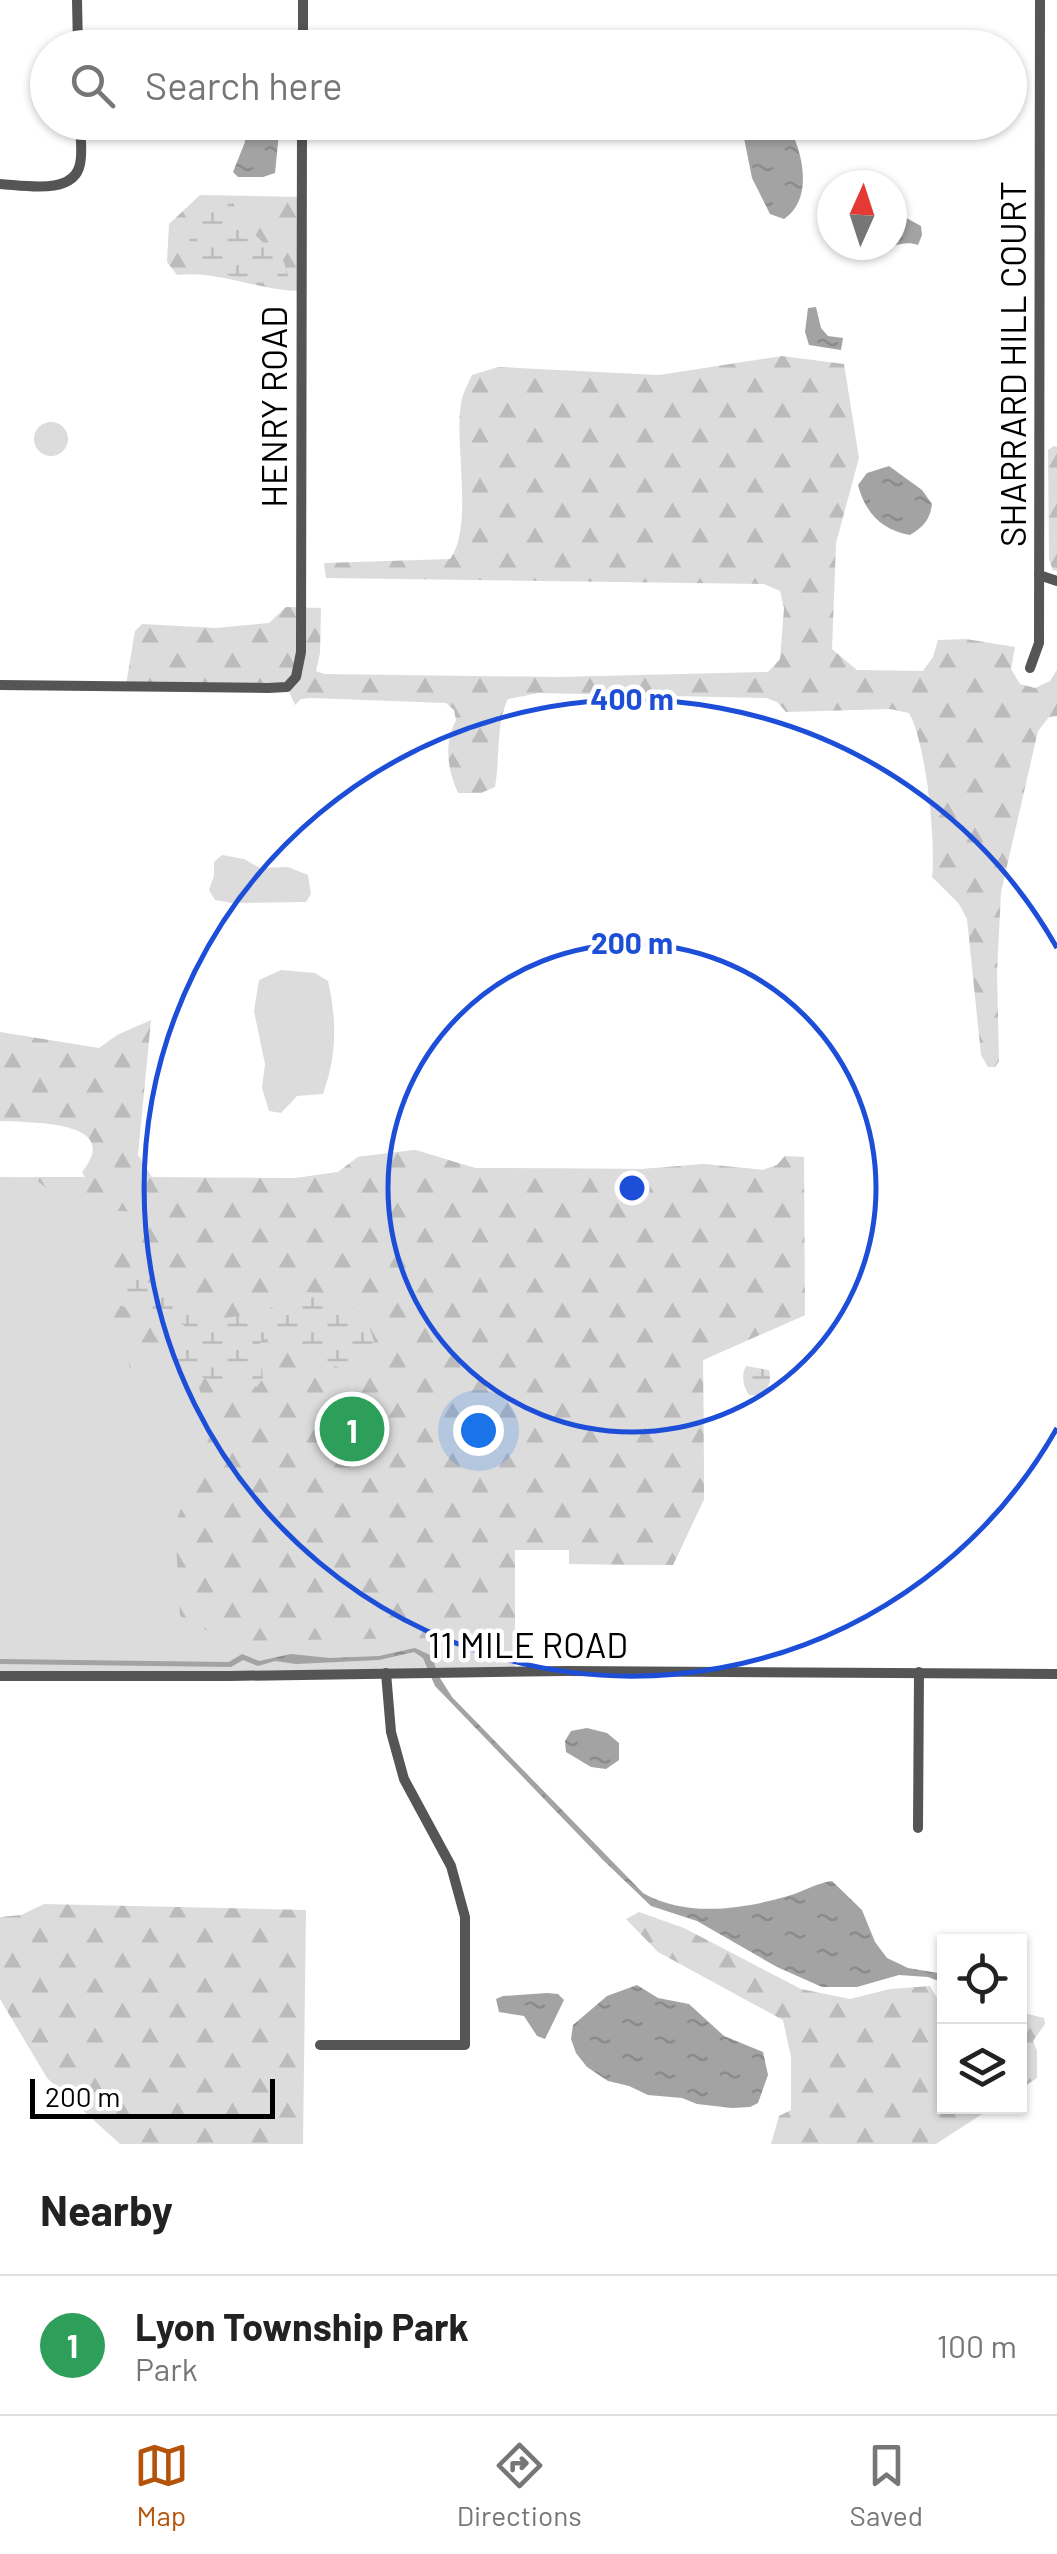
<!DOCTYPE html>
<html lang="en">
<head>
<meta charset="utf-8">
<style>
	:root { --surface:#fff; --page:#f6f6f6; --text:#222; --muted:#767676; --line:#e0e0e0; --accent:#b45309 }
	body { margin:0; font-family:Barlow,sans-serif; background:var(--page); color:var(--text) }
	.controls { position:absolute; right:30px; bottom:30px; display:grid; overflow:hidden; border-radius:0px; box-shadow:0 2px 8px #0004 }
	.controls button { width:90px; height:90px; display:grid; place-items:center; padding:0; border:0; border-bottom:2px solid var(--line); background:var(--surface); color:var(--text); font:50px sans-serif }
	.compass { position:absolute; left:817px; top:170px; width:90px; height:90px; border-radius:50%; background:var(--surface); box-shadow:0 2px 8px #0004; rotate:3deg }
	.scale { position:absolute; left:30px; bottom:25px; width:245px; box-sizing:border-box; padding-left:10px; border:5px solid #000; border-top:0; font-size:28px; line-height:35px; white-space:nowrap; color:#000; -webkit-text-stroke:8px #fff; paint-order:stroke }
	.you { position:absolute; left:478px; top:1430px; width:35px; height:35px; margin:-25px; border:8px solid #fff; border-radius:50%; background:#1a73e8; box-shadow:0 0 0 15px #1a73e833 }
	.badge { display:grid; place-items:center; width:65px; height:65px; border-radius:50%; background:var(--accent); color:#fff; font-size:32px; font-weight:700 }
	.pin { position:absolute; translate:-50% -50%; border:5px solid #fff; box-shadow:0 2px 10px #0006 }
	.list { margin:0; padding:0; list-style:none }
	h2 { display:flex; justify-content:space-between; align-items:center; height:130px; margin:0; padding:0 40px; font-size:42px }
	h2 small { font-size:32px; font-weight:400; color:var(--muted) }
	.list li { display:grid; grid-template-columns:65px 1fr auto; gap:30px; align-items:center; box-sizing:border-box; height:140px; padding:0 40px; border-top:2px solid var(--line) }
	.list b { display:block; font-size:38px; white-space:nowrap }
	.list p { margin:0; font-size:32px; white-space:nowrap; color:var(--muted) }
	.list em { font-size:32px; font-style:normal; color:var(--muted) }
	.icon { flex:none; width:55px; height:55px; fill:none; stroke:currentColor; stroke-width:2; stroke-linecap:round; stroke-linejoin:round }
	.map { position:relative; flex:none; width:1057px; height:2144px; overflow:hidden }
	.search { position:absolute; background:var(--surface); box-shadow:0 2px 8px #0004; left:30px; right:30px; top:30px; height:110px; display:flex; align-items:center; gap:25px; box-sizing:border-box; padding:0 35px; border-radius:55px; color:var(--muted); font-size:38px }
	.sheet { height:270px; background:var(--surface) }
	nav { display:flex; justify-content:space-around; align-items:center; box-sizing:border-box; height:140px; border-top:2px solid var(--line); background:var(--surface); font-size:28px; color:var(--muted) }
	nav a { display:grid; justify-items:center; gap:5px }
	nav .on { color:var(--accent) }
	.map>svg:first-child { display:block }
</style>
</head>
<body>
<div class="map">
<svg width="1057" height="2144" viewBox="0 0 1057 2144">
	<defs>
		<pattern id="forest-firs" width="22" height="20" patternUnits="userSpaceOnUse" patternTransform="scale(2.5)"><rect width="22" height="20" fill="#dcdcdc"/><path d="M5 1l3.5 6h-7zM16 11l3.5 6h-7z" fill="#bbb"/></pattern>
		<pattern id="wetland-marsh" width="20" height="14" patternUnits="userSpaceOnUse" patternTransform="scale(2.5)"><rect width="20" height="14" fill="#dcdcdc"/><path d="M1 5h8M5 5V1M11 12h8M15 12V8" fill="none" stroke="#bbb"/></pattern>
		<pattern id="water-ripples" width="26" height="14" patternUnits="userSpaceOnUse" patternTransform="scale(2.5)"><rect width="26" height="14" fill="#a3a3a3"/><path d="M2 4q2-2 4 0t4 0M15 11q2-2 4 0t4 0" fill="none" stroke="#8b8b8b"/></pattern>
	</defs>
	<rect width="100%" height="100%" fill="#fff"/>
	<g fill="#dcdcdc">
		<circle cx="51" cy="439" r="17"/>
		<polygon points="222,855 244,859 260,868 288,867 308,875 311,894 306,902 232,903 215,900 209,890 214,876 214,862"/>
		<path d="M281,970L315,973L328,981C337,1021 337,1054 323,1094L297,1096L281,1113L269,1111L262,1088L265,1064L254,1011L259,980Z"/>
		<polygon points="415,1150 475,1168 643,1169 704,1164 763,1170 777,1165 785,1156 805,1315 703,1360 704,1499 673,1565 569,1564 569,1550 515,1550 515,1670 0,1675 0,1177 294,1179 338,1172 358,1157"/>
	</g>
	<g fill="url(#forest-firs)">
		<path d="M200,195L301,197V291C259,291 218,270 177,275L167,262L169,224Z"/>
		<path d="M782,356L844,364L859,458L836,543L832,649L857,670L923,671L933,657L938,640L966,639L1015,647L1011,669L1020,684L1035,688L1050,681L1057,670V716L1049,717L1038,731L1001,892L997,972L999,1061L995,1067H988L981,1055L967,919L959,904L932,877C936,842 926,742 909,713L890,709L786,712L777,702L766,698L539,693L508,699C496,721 500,761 495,787L481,793H458C447,769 444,743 456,720L454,710L446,703L311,698L301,699L295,705L287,687L126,685L135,631L142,624L215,628L269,623L286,607L321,608L320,653L316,671L324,674L558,677L768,672L780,659L784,608L780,591L764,584L326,578L324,563L450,559C474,527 454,444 461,404C462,394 468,384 472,375L498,367L659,375Z"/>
		<polygon points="1054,446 1057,447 1057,571 1053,570 1049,560 1048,450"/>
		<path d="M151,1020L138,1155L152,1177L295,1178L338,1172L358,1157L415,1150L475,1168L643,1169L704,1164L763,1170L777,1165L785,1156L804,1157L805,1315L703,1360L704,1499L673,1565L569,1564V1550H515V1637L226,1641L180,1616L175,1524L211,1433L198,1384L132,1374L95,1260L102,1246L137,1251L149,1224L143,1213L110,1210L57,1197L33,1177H85L82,1172C125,1119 28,1123 0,1121V1032L99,1048L117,1035Z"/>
		<polygon points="44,1904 306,1910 303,2144 120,2144 47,2078 0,1999 0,1917 21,1915"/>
		<polygon points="639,1912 684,1928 801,1989 850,1999 890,1989 930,1986 940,2003 944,2003 944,2106 993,2107 936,2144 771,2144 779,2116 791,2110 791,2057 783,2020 658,1952 626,1919"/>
		<polygon points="1020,2012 1044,2018 1045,2024 1033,2041 1037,2051 1037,2078 1020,2089"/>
	</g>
	<g fill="url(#wetland-marsh)">
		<path d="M215,199L230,202L241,211L254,234L284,262L289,280L270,285L202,269L193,263C183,233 194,219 215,199Z"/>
		<path d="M128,1278L155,1284L221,1319L264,1311L309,1292L342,1299L367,1320L374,1341L368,1362L357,1372C324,1368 302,1342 269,1336L259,1344L263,1378L257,1387L185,1375L152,1364L148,1350L157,1345L197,1341C186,1315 146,1312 121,1306L112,1289Z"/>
		<path d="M746,1366L769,1370C773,1385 765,1397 749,1395C743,1387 741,1375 746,1366Z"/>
	</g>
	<g fill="url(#water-ripples)">
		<polygon points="243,123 280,123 275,173 263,177 238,177 233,172 245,142"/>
		<path d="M741,123H787C802,149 815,198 784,219L770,214L752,178Z"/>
		<path d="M901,215L921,226L922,235L918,245C905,240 898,247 887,245H892V217Z"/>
		<polygon points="816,307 821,328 828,336 843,338 841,350 809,345 805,332 808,308"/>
		<path d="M889,466L922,490L932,504C930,520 923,527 910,535C881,530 865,512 858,485L867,473Z"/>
		<path d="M415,1648L432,1656L438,1675L452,1697L643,1893C686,1918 743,1909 788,1896C803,1892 816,1883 832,1881L862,1910L875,1942L887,1958L908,1968L944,1974V1983L928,1977L899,1975L857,1987H822L777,1967L697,1921L651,1906L603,1860L435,1686L423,1658L414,1652L379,1660L296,1664L275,1661L258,1666L243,1660L231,1667L0,1664V1659L229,1662L242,1654L259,1661L291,1654L330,1658L379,1656Z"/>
		<polygon points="587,1728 607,1733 619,1743 619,1760 606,1769 591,1767 566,1752 565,1741 571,1731"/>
		<polygon points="637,1985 658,1998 689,2004 724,2036 763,2052 768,2075 758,2103 750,2107 732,2108 697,2104 682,2098 648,2095 629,2086 608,2081 587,2067 576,2053 571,2039 573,2025 607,1996"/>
		<polygon points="547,1993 558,1994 564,2000 545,2039 537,2036 524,2016 499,2012 496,1999 503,1996"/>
	</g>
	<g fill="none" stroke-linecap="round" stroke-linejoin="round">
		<g stroke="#555" stroke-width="10">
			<polyline points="77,0 78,48"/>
			<polyline points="303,48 303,0"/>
			<path d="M0,184C23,185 74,196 80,164C83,151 80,135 80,122"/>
			<polyline points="1039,575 1057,581"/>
			<polyline points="1030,668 1039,643 1040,0"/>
			<polyline points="0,685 268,688 287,687 296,677 301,652 302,122"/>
			<polyline points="0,1676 229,1676 566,1671 1057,1674"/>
			<polyline points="918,1828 919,1672"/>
			<polyline points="320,2045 465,2045 465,1917 451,1866 404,1779 391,1732 386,1673"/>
		</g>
	</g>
	<g fill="none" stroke="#1d4ed8" stroke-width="5">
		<circle cx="632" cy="1188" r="244"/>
		<path d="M1057 1428A488 488 0 1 1 1057 948"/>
	</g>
	<g text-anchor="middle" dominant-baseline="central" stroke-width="9" stroke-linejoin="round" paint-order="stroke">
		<g font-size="35" fill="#000" stroke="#fff">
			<text transform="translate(1012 364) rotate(-90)">SHARRARD HILL COURT</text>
			<text transform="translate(273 407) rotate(-90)">HENRY ROAD</text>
			<text x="528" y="1644">11 MILE ROAD</text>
		</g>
	</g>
	<circle cx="632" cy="1188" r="15" fill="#1d4ed8" stroke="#fff" stroke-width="5"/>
	<g font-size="30" text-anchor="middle" font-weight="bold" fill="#1d4ed8" stroke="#fff" stroke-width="9" stroke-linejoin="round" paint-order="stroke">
		<text x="632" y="710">400 m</text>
		<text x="632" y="954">200 m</text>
	</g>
</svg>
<div class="controls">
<button><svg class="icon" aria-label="locate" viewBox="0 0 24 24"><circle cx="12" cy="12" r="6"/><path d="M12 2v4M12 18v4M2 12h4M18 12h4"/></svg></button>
<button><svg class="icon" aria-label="layers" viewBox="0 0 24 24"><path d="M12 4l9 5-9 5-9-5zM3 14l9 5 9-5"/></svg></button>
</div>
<svg class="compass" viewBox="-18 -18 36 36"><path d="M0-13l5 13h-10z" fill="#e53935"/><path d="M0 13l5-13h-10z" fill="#767676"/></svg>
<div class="scale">200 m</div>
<div class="you"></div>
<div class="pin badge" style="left:352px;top:1429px;background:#2e9e5b">1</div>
<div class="search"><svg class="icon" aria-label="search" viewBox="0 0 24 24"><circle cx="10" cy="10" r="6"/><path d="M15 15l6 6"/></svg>Search here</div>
</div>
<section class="sheet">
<h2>Nearby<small></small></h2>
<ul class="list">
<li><span class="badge" style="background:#2e9e5b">1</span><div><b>Lyon Township Park</b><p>Park</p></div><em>100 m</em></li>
</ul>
</section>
<nav>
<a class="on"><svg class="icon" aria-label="map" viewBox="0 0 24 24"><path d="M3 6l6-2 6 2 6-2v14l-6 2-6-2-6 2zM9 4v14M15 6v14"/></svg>Map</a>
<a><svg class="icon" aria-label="directions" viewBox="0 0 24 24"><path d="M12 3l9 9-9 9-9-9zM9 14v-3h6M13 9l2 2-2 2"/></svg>Directions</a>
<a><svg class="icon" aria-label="saved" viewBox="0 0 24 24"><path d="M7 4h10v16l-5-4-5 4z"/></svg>Saved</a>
</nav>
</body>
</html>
